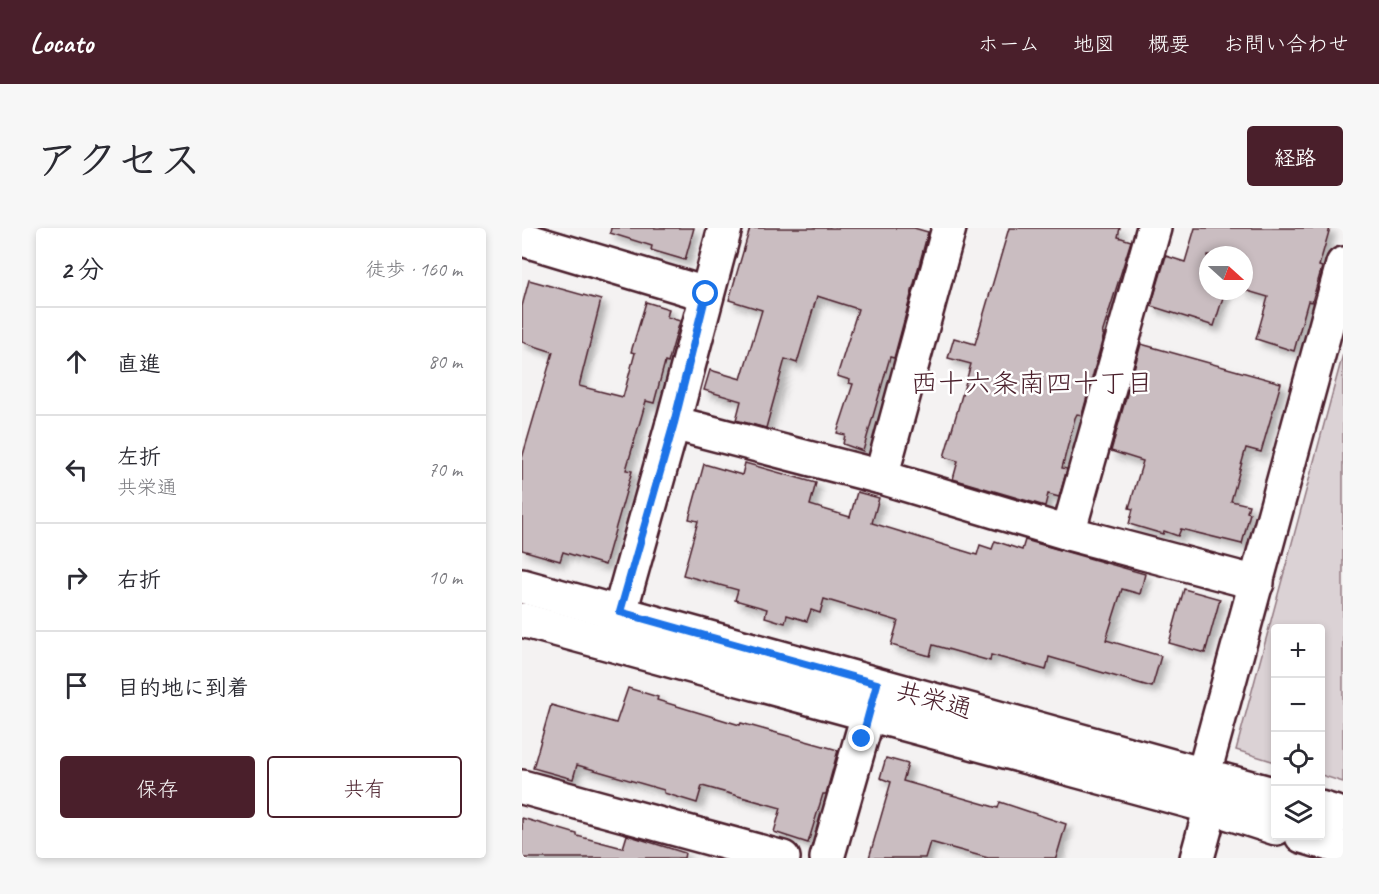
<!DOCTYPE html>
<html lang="ja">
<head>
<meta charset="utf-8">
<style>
	:root { --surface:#fff; --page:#f7f7f7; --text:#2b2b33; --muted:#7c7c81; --line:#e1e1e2; --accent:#4a1f2b }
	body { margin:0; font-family:Caveat,"Klee One",sans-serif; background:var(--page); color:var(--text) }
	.controls { position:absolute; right:18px; bottom:18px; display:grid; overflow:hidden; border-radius:6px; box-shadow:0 3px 9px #0003 }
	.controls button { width:54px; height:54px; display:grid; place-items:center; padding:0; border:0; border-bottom:2px solid var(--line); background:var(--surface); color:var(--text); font:30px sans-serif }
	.compass { position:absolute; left:677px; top:18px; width:54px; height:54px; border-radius:50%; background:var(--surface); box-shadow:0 3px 9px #0003; rotate:111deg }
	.stop { position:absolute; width:18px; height:18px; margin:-14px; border:4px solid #1a73e8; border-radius:50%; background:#fff }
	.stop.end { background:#1a73e8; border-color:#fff; box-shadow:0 2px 6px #0008 }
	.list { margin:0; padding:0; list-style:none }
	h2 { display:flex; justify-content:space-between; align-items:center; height:78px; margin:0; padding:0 24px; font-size:26px }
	h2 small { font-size:20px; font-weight:400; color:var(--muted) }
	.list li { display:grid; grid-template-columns:39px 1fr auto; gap:18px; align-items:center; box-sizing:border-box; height:108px; padding:0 24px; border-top:2px solid var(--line) }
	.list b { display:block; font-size:22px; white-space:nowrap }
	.list p { margin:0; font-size:20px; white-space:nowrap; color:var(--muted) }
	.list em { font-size:20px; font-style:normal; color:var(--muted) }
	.actions { display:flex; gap:12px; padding:18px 24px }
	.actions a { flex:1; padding:14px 0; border:2px solid var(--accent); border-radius:6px; text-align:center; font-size:21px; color:var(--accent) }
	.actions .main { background:var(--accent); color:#fff }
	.icon { flex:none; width:33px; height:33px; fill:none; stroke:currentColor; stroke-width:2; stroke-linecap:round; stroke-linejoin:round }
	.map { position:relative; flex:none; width:821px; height:630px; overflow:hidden; border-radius:6px }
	header { display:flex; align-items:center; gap:36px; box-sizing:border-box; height:84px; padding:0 30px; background:var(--accent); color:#fff }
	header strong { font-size:28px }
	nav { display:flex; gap:33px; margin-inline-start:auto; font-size:21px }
	.intro { display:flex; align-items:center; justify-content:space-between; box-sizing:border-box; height:144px; padding:0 36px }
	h1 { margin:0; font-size:42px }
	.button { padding:15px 27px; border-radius:6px; background:var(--accent); color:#fff; font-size:21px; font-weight:700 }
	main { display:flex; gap:36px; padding:0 36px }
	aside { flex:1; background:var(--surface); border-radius:6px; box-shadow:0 3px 9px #0003 }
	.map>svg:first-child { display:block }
</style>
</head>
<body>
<header>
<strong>Locato</strong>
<nav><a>ホーム</a><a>地図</a><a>概要</a><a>お問い合わせ</a></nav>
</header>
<div class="intro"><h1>アクセス</h1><a class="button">経路</a></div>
<main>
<aside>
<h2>2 分<small>徒歩 · 160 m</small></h2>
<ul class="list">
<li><svg class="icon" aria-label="ahead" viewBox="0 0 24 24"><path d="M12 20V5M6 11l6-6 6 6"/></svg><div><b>直進</b></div><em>80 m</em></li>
<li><svg class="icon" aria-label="left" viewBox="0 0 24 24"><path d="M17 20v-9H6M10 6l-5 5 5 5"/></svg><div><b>左折</b><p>共栄通</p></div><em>70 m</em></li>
<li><svg class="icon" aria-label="right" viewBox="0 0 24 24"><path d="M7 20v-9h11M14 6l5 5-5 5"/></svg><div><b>右折</b></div><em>10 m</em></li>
<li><svg class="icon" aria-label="arrive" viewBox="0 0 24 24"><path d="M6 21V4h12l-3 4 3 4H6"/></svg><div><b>目的地に到着</b></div></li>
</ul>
<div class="actions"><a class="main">保存</a><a>共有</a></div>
</aside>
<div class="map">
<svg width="821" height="630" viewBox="0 0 821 630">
	<defs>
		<filter id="shadow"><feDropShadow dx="5.5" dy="5.5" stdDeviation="3" flood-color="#0004"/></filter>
	</defs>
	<rect width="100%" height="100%" fill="#f4f2f2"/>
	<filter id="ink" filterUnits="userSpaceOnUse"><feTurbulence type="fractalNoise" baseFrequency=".0167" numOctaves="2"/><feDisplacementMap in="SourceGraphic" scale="12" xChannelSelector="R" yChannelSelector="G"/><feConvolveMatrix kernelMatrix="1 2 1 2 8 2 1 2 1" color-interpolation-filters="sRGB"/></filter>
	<g filter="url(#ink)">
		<polygon fill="#dbd2d5" stroke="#927880" stroke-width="1.5" points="821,126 821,554 799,547 798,400 754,400 753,534 714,522"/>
		<g fill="#cabdc1" stroke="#4a1f2b" stroke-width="1.5" filter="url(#shadow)">
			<polygon points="89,0 172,0 163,32 129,22 130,18 88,5"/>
			<polygon points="228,0 392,0 406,4 372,130 368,129 341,223 321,216 323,207 315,205 331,156 327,155 328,152 315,148 336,81 295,68 275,135 263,131 244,200 214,192 219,173 182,162 188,142 219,151 240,82 207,72"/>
			<polygon points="487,0 598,0 596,9 609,13 580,106 582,106 560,187 555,186 553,190 540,240 545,241 537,269 526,266 523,278 431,251 436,233 422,229 449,136 426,130 432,110 453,116"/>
			<polygon points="673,0 808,0 797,38 800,39 790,74 786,73 772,123 734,111 746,69 722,62 722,27 686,27 686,63 703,63 692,98 629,78 644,28 663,34"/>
			<polygon points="7,52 79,72 57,158 101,169 113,125 109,124 124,74 147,81 145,89 158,93 146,135 143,134 132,175 124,173 104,242 110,243 83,337 41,324 38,333 0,322 0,230 31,124 0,114 0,78"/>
			<polygon points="619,116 759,155 739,224 724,220 709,273 727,277 725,284 728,285 720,316 659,301 656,308 642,303 641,306 607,296 611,281 607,280 621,233 589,223"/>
			<polygon points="223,235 294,255 288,277 328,289 335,264 357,270 350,295 455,327 458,317 470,321 473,313 500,322 503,312 623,346 618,366 600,361 584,412 639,428 630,459 527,429 524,442 469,427 468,433 411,417 408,428 369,417 376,393 302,371 298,385 289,382 285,393 265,387 263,395 243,389 245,381 213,372 216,362 161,347 176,293 167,291 182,236 220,247"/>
			<polygon points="662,361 698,371 683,425 647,415"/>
			<polygon points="106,460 136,469 135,472 218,497 219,495 316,522 304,566 301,566 286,615 252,604 259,580 180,558 175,575 142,565 142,562 55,537 51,551 11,540 29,477 94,495"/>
			<polygon points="364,530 386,536 381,553 476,580 478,574 544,596 534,630 466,630 408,614 403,630 347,630 369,554 358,550"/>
			<polygon points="0,590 55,606 55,608 101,620 105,607 163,625 162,630 0,630"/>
		</g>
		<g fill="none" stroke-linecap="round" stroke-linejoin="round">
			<g stroke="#4a1f2b" stroke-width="38">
				<g id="minor">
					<polyline points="0,11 184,66"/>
					<polyline points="151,195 359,249 546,305 735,355"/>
					<polyline points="359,249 427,0"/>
					<polyline points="546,305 632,0"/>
					<polyline points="0,358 754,567"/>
					<polyline points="0,392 689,579 754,600"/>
					<polyline points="92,405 151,195 203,0"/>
					<polyline points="682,545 821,36"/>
					<polyline points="0,559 261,630"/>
					<polyline points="798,580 821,587"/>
					<polyline points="780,608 821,620"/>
					<polyline points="305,630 352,466"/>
					<polyline points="675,630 695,557"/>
				</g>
			</g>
			<use href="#minor" stroke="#fff" stroke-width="33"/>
		</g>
	</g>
	<g fill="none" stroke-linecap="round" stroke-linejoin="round" filter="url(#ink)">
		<polyline stroke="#1a73e8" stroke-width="8" points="184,66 152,195 98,384 355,456 340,511"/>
	</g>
	<g text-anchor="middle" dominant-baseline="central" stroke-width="5" stroke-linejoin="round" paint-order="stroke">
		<g font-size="26" fill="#4a1f2b" stroke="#fff">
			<text transform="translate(412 472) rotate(15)">共栄通</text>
		</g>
		<g font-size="27" fill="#4a1f2b" stroke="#fff">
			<text x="510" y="155">西十六条南四十丁目</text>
		</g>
	</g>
</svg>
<div class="controls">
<button>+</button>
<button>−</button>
<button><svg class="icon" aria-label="locate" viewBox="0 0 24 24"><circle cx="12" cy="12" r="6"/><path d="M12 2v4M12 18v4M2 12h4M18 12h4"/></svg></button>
<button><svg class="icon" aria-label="layers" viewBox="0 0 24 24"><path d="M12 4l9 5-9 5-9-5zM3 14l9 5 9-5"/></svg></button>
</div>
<svg class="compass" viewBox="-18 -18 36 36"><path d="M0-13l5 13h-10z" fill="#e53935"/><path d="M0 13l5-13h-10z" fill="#7c7c81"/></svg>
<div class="stop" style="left:184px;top:66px"></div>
<div class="stop end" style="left:340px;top:511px"></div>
</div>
</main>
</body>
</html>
